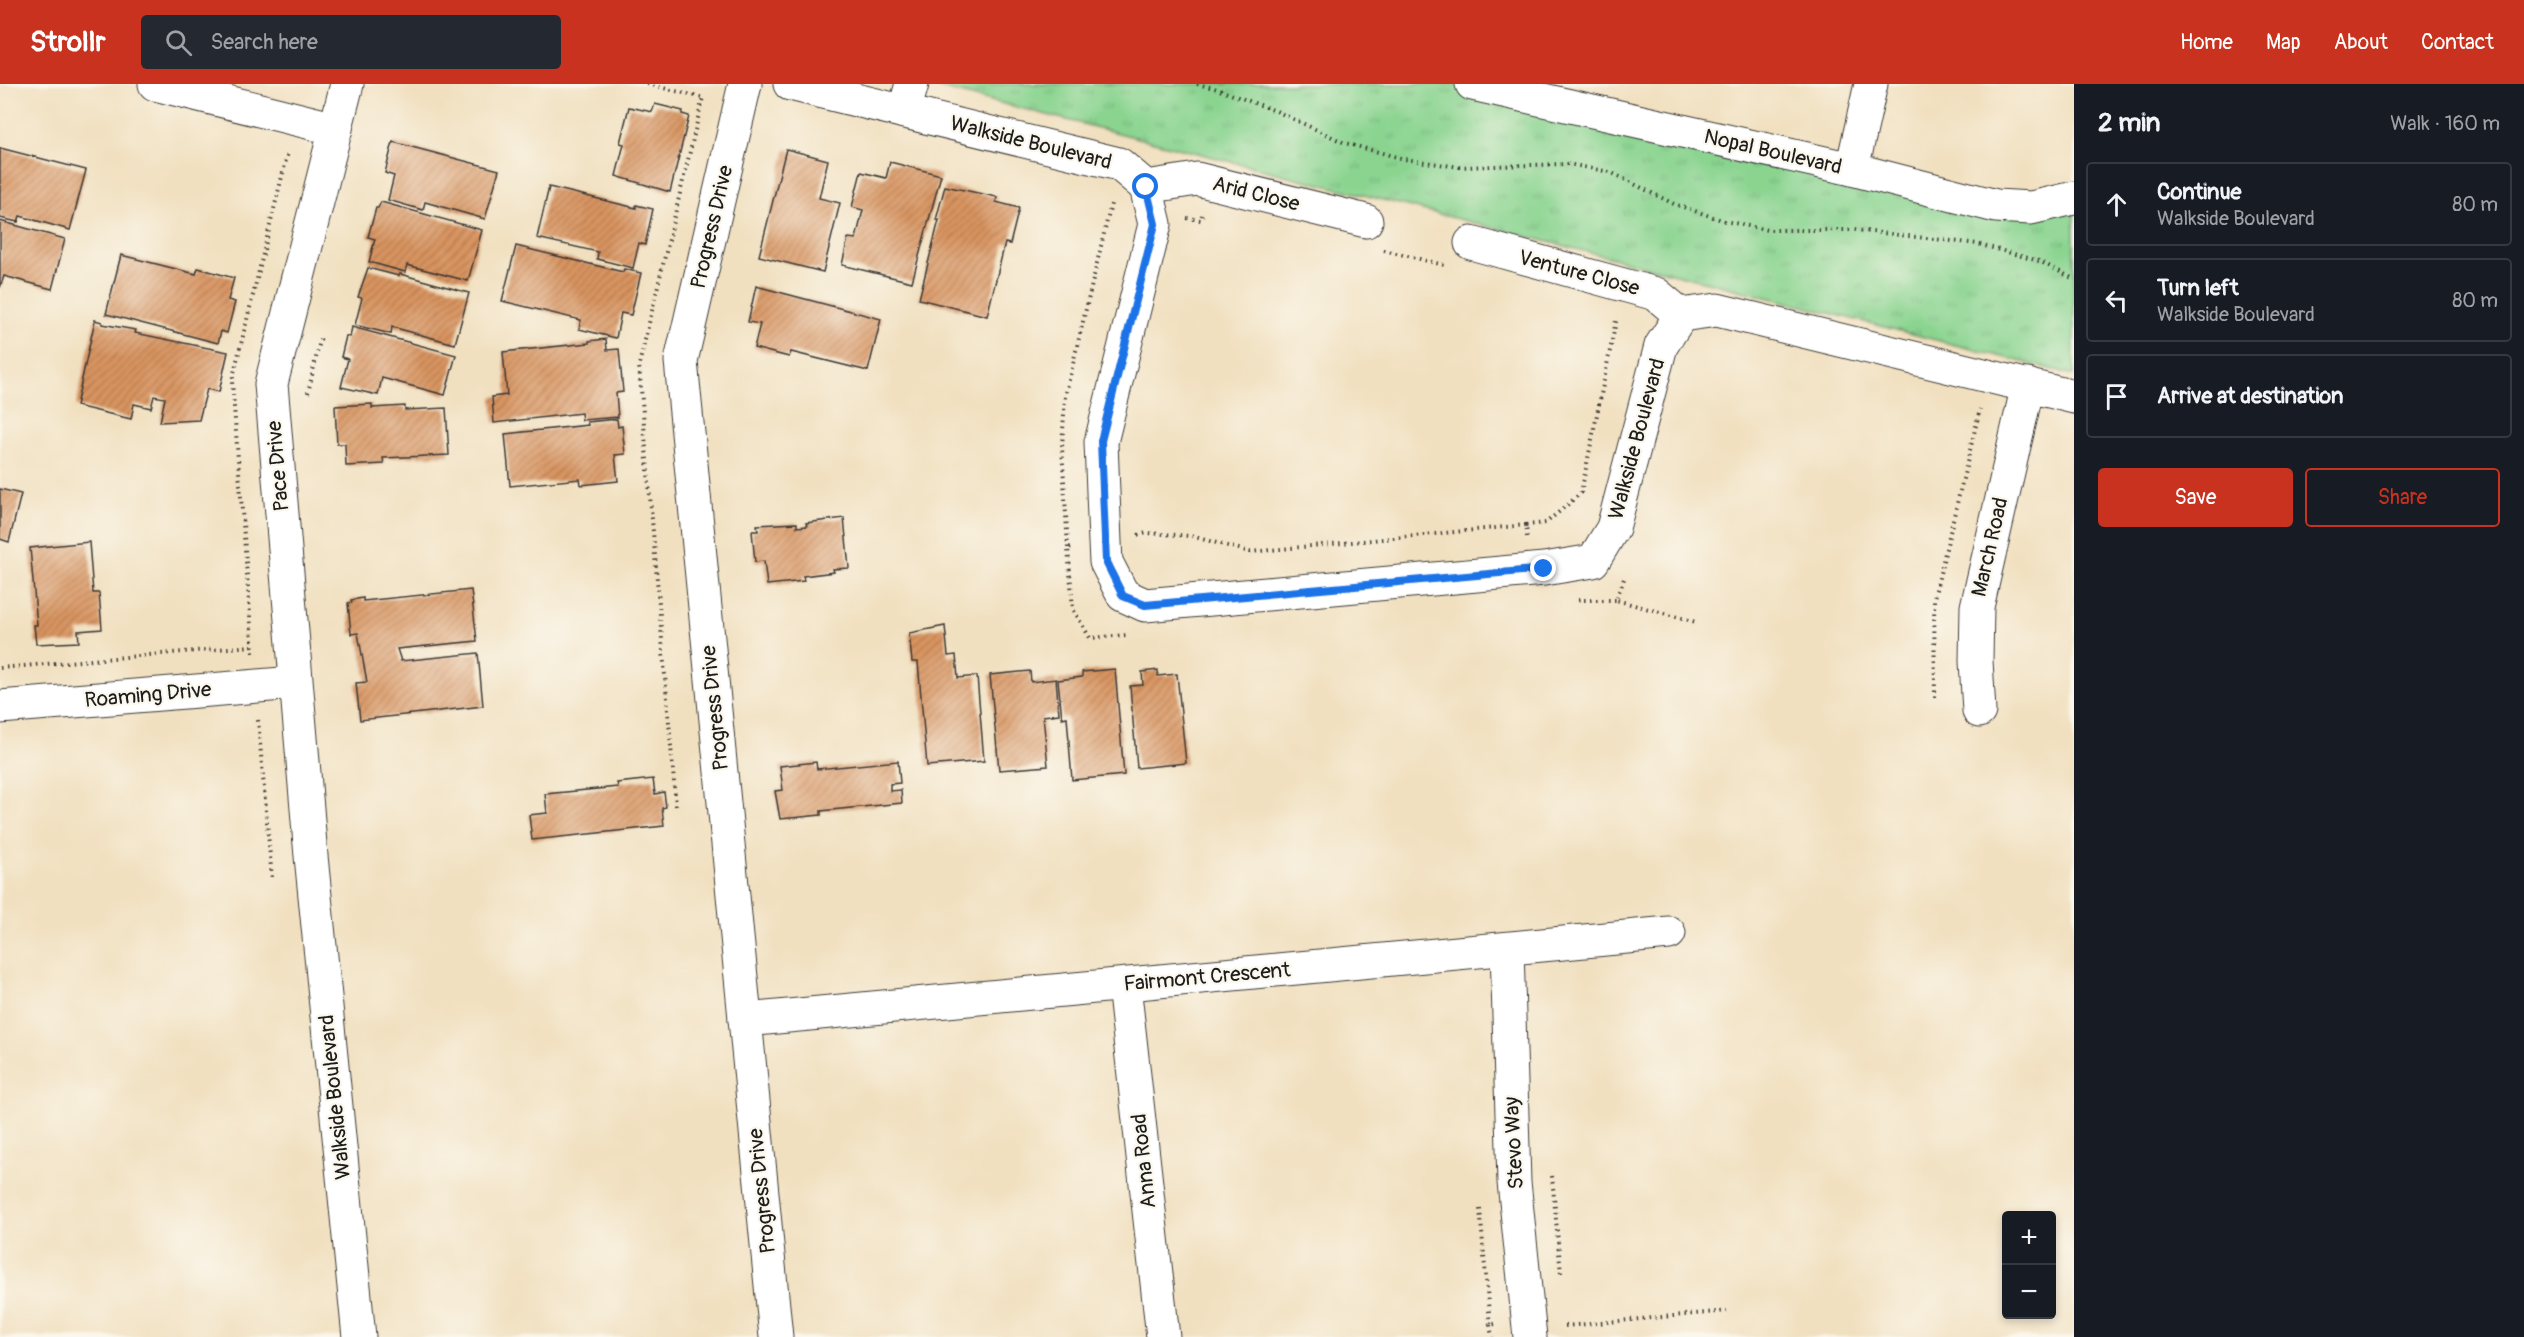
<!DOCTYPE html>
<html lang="en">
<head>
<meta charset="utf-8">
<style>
	:root { --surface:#171b24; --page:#242831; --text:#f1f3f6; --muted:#9ea1a6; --line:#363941; --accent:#c8321e }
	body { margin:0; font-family:Pangolin,sans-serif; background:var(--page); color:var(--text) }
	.controls { position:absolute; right:18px; bottom:18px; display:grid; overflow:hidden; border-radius:6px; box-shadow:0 3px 9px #0003 }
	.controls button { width:54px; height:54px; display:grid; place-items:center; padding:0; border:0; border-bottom:2px solid var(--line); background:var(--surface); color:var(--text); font:30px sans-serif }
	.stop { position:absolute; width:18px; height:18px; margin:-14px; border:4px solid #1a73e8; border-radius:50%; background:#fff }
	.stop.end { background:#1a73e8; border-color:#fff; box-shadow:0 2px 6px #0008 }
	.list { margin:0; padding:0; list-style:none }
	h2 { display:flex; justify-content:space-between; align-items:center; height:78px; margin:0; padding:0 24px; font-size:26px }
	h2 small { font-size:20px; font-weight:400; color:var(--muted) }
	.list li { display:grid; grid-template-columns:39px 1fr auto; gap:18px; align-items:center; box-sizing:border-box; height:84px; margin:0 12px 12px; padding:0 12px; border:2px solid var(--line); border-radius:6px }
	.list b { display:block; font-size:22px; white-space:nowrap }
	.list p { margin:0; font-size:20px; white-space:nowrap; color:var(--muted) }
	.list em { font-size:20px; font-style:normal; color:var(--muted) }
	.actions { display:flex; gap:12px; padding:18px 24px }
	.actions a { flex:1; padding:14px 0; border:2px solid var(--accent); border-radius:6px; text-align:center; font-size:21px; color:var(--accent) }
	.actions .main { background:var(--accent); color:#fff }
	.icon { flex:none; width:33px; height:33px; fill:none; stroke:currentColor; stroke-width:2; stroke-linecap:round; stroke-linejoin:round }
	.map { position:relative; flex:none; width:2074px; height:1253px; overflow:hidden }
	header { display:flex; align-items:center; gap:36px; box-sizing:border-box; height:84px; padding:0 30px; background:var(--accent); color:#fff }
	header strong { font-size:28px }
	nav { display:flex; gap:33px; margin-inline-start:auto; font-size:21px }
	.search { width:420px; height:54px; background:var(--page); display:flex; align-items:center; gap:15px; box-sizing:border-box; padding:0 21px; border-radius:6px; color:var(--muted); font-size:22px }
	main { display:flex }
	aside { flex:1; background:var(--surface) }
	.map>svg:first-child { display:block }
</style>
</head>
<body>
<header>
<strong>Strollr</strong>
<div class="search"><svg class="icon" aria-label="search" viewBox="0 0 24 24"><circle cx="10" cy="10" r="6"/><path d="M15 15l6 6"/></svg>Search here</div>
<nav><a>Home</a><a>Map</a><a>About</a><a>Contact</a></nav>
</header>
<main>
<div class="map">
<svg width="2074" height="1253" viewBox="0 0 2074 1253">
	<defs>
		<pattern id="park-tufts" width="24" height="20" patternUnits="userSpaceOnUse" patternTransform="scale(1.5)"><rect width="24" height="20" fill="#8ad490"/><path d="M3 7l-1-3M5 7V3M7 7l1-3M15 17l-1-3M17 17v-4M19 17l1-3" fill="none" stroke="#76b57c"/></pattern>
		<pattern id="building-hatch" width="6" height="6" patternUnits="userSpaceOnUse" patternTransform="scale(1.5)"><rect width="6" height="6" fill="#d99460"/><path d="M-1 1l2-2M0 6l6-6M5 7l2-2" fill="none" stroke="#af784e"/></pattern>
	</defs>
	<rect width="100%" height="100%" fill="#fbf7ec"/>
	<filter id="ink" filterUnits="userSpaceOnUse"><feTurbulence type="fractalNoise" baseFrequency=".0167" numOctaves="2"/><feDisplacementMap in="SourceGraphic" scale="12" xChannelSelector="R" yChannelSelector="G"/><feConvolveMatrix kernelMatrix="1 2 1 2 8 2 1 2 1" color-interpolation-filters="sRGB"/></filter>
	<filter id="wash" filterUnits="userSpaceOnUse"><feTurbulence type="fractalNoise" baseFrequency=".008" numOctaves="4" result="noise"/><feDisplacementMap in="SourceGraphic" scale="24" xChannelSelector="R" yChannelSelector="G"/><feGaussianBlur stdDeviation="1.35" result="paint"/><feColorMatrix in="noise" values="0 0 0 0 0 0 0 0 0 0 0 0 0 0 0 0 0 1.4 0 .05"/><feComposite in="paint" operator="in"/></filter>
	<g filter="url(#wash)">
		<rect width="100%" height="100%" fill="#f1e0c0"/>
		<polygon fill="url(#park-tufts)" stroke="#537856" stroke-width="1.5" points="925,0 1472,0 1996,122 2074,114 2074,291"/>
		<g id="blocks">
			<g fill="url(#building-hatch)">
				<polygon points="655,20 683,27 682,30 689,32 670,108 616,92 624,60 620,59 629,23 652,28"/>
				<polygon points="393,58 499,86 485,135 425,118 423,126 388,116 394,92 385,89"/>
				<polygon points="0,64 86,86 70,146 20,132 18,138 0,134"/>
				<polygon points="786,65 828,76 819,114 840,119 823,188 759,172"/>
				<polygon points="890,78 941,91 912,198 842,181 848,154 856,155 863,126 852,123 861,88 886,94"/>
				<polygon points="945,102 997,113 996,118 1019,124 1010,160 1005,159 987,232 919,215 939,136 936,136"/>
				<polygon points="549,103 636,124 636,121 653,125 645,161 639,159 633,184 597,175 598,168 537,154"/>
				<polygon points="381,118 482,146 468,197 407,181 405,188 369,178 375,155 368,153 376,124 378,124"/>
				<polygon points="0,137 65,155 52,205 4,192 0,204"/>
				<polygon points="516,162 623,188 624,185 641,189 631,231 621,229 616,254 579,245 581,236 502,217"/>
				<polygon points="121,171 196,190 198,184 234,194 228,216 235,218 227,249 221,247 218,259 106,230"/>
				<polygon points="368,184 399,192 400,190 469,209 455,260 392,243 391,250 355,241 362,214 358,213"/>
				<polygon points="756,202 881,235 868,287 791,268 789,273 754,264 760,240 748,238"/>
				<polygon points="95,236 102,238 102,240 136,246 135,249 228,268 219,308 207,305 199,336 160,338 165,314 154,312 151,324 134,320 131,335 76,322"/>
				<polygon points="352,243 456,271 445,311 382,294 378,311 341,303 348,275 341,273 346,252 350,253"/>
				<polygon points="606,255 607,266 619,265 623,308 616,309 618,333 582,336 581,329 494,339 492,313 507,311 503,268 589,259 589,257"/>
				<polygon points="372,320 372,324 405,322 405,326 446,324 449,371 383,374 384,380 346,382 345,360 337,360 335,322"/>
				<polygon points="617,335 618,343 622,342 625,370 615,371 618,397 581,401 580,395 510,402 505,350 588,341 587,338"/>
				<polygon points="0,405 21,410 9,458 0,455"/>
				<polygon points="844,434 849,484 833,485 834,488 803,492 804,497 767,501 764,477 755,478 752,447 758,447 757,441 797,439 797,443 807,442 806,439"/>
				<polygon points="89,458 93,509 99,509 102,545 78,547 79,558 36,560 34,541 37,541 30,464"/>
				<polygon points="471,506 477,557 397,565 401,577 478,569 483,622 360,636 356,599 367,598 358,549 351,550 348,519 352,518 351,516 363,514 363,517"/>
				<polygon points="945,542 948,572 956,571 958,594 977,592 984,677 927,682 918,578 912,578 909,549"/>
				<polygon points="1115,585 1124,691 1072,696 1067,633 1062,634 1058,596 1082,593 1082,588"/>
				<polygon points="1158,586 1158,592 1177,590 1186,679 1137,684 1130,602 1143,601 1142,588"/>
				<polygon points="1030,587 1031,598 1056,595 1059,630 1043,632 1048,682 999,686 990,591"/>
				<polygon points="898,677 900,699 890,700 890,707 901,706 902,719 821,727 821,731 780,735 775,707 783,706 780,682 816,678 817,685"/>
				<polygon points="653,695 655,710 664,708 666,723 662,724 664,742 532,756 529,731 547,729 545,710 618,703 617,699"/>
			</g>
		</g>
	</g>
	<g filter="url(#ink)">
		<use href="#blocks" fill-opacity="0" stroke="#3c3935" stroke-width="1.5"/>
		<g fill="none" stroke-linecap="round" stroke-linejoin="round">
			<g stroke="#3c3935" stroke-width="35">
				<g id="minor">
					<polyline points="155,0 336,45"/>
					<polyline points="347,0 271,300 311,772 359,1253"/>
					<polyline points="745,0 681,277 776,1253"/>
					<polyline points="790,0 1119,80 1146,103 1155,140 1101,358 1105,458 1106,478 1123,511 1145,521 1544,485 1593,477 1613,444 1661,262 1681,231 1717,226 2074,313"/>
					<polyline points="1472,0 1852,85 1996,122 2031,124 2074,114"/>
					<polyline points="904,28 912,0"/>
					<polyline points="1852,85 1871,0"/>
					<polyline points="1146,103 1197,95 1366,137"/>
					<polyline points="1471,159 1656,210 1681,231"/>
					<polyline points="0,623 295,599"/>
					<polyline points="1979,627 1976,577 1977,523 2028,301"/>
					<polyline points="1507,865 1514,1098 1530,1253"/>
					<polyline points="1124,901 1163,1253"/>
					<polyline points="745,936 1669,849"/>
				</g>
			</g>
			<g stroke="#3c3935" stroke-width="4" stroke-dasharray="1.5 4.5" stroke-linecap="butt">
				<polyline points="647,0 704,14"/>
				<polyline points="1197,0 1214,4 1276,27 1345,59 1404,75 1459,83 1568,80 1610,88 1674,120 1725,137 1767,146 1855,146 1978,160 2039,177 2074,195"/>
				<polyline points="1187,134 1201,136 1202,131"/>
				<polyline points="1384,166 1444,181"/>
				<polyline points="308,309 321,252"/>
				<polyline points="1138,451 1147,449 1191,452 1250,468 1526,441"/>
				<polyline points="1527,453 1526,441 1546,439 1581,409 1616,237"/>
				<polyline points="1071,463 1068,464 1073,525 1090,554 1127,551"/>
				<polyline points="1068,464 1062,364 1065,313 1112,116"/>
				<polyline points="1624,495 1616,516 1696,538"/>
				<polyline points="1578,516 1616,516"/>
				<polyline points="253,569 232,297 288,68"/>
				<polyline points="0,584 252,562"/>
				<polyline points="1935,614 1934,514 1980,325"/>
				<polyline points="258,636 272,795"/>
				<polyline points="676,722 639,281 703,13"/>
				<polyline points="1552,1092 1561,1190"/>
				<polyline points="1480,1125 1490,1241 1495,1240"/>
				<polyline points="1490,1241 1492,1253"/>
				<polyline points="1565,1242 1727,1227"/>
			</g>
			<use href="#minor" stroke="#fff" stroke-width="33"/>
		</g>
	</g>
	<g fill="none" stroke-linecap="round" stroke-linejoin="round" filter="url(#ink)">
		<polyline stroke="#1a73e8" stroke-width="8" points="1146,103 1155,140 1101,357 1106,478 1123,512 1145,521 1544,485"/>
	</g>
	<g text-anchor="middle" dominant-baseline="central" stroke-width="4.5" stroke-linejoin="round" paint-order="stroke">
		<g font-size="21" fill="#1c1c1c" stroke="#fbf7ec">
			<text transform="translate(1031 59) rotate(14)">Walkside Boulevard</text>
			<text transform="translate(1773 68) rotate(13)">Nopal Boulevard</text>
			<text transform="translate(1256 110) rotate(14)">Arid Close</text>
			<text transform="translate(712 143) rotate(-77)">Progress Drive</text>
			<text transform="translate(1579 189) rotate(15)">Venture Close</text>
			<text transform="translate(1637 355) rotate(-75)">Walkside Boulevard</text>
			<text transform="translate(278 382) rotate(-95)">Pace Drive</text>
			<text transform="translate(1990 463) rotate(-77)">March Road</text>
			<text transform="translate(148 611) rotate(-5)">Roaming Drive</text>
			<text transform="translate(715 624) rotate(-96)">Progress Drive</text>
			<text transform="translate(1207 893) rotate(-5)">Fairmont Crescent</text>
			<text transform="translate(335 1013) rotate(-96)">Walkside Boulevard</text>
			<text transform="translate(1514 1059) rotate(-93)">Stevo Way</text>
			<text transform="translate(1144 1077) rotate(-96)">Anna Road</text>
			<text transform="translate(762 1107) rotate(-96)">Progress Drive</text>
		</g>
	</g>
</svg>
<div class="controls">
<button>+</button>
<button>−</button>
</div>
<div class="stop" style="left:1146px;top:103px"></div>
<div class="stop end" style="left:1544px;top:485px"></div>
</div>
<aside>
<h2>2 min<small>Walk · 160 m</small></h2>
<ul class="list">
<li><svg class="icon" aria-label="ahead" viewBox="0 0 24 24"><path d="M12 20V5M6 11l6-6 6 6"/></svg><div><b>Continue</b><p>Walkside Boulevard</p></div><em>80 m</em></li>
<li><svg class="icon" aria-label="left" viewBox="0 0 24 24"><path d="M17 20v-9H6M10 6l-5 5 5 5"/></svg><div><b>Turn left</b><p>Walkside Boulevard</p></div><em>80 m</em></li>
<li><svg class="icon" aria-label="arrive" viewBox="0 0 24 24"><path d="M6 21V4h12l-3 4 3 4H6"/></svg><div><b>Arrive at destination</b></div></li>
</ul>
<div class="actions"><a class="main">Save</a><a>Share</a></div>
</aside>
</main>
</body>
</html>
